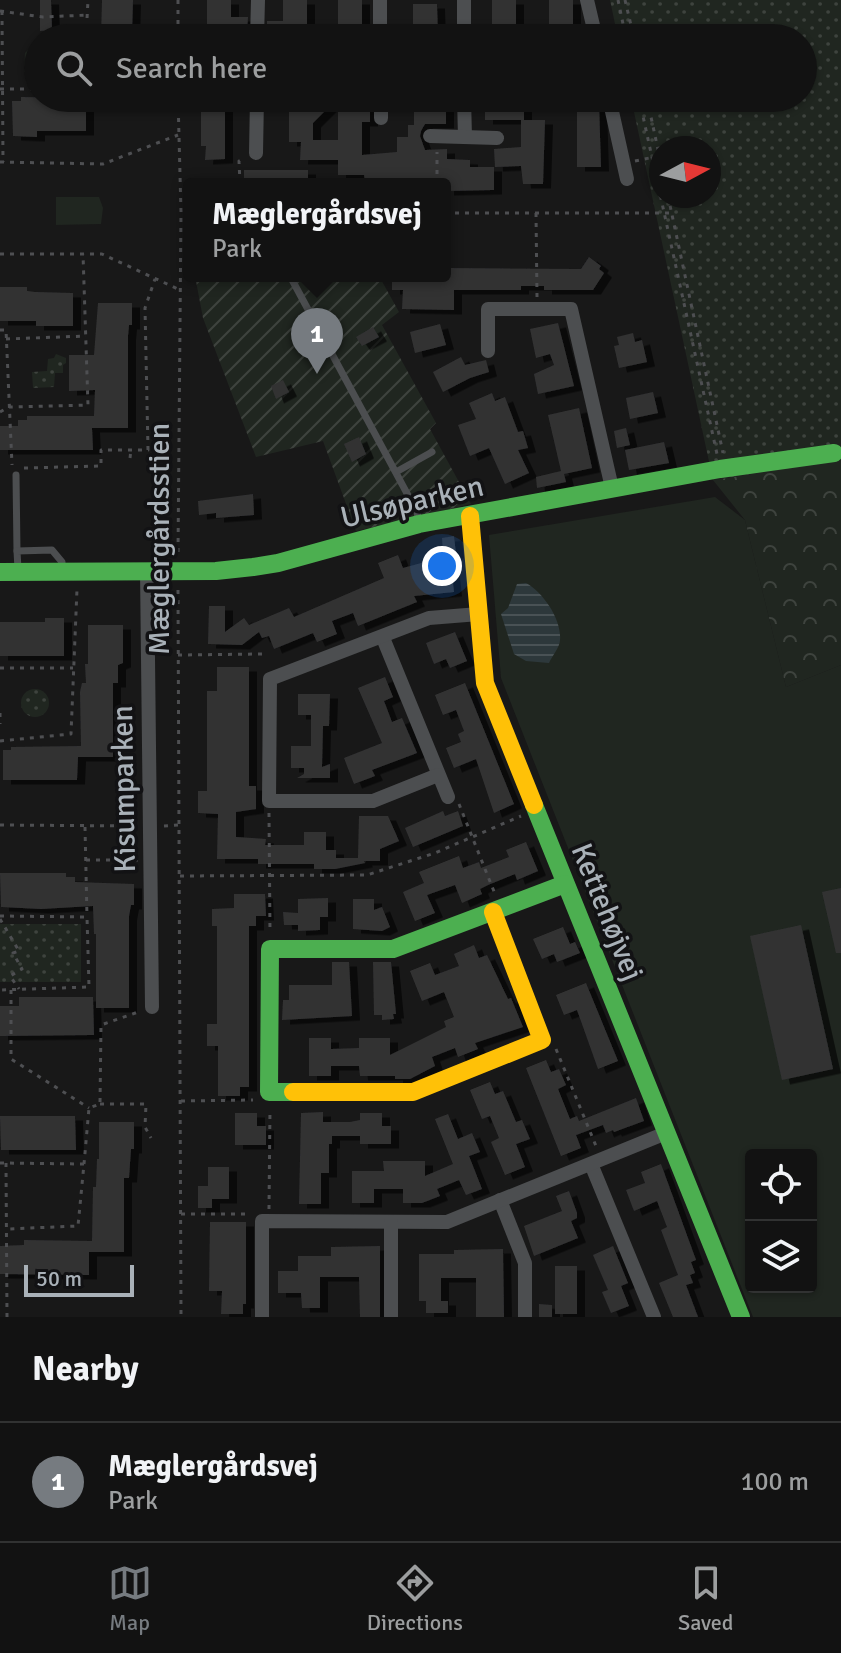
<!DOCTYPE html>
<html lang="en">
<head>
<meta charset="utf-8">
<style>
	:root { --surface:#121212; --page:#1b1b1b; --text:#f1f3f6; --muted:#9c9e9f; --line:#313232; --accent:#767b80 }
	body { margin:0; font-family:Signika,sans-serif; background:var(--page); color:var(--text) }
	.controls { position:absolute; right:24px; bottom:24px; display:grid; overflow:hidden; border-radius:8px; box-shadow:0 2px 6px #0004 }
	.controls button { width:72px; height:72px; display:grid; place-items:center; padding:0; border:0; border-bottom:2px solid var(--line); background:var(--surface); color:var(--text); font:40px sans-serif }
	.compass { position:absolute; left:649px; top:136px; width:72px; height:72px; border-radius:50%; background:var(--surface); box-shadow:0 2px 6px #0004; rotate:83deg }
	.scale { position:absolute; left:24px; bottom:20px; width:110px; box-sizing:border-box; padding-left:8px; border:4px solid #a9b1b8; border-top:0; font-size:22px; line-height:28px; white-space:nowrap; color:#a9b1b8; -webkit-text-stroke:6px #121214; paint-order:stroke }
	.you { position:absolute; left:442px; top:566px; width:28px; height:28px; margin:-20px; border:6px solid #fff; border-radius:50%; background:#1a73e8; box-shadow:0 0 0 12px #1a73e833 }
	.badge { display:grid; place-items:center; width:52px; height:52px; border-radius:50%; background:var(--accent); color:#fff; font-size:26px; font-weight:700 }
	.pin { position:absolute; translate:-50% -66px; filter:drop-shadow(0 2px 4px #0008) }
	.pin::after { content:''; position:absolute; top:42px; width:28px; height:24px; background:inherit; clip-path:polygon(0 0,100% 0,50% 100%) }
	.popup { position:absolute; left:183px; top:178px; width:268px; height:104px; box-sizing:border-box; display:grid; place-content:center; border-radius:8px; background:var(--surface); filter:drop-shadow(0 2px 6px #0005); font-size:26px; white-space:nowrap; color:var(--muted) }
	.popup b { font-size:30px; color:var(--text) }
	.popup::after { content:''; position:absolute; left:50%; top:100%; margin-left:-16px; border:16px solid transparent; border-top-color:var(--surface) }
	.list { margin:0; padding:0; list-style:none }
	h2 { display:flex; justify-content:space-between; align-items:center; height:104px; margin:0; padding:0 32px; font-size:34px }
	h2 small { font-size:26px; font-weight:400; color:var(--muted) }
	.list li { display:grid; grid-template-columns:52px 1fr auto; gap:24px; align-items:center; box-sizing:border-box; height:120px; padding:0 32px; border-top:2px solid var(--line) }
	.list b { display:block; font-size:30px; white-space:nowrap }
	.list p { margin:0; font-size:26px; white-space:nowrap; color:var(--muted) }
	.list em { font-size:26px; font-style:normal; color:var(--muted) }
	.icon { flex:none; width:44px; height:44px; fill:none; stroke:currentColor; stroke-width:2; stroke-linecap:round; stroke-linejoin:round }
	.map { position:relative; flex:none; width:841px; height:1317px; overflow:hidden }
	.search { position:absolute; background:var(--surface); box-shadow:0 2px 6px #0004; left:24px; right:24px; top:24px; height:88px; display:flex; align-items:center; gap:20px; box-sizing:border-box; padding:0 28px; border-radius:44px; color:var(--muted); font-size:30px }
	.sheet { height:224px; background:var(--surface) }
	nav { display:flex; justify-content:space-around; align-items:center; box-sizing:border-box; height:112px; border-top:2px solid var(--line); background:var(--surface); font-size:22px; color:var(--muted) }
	nav a { display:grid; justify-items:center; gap:4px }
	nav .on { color:var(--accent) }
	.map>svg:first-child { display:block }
</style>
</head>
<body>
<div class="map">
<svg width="841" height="1317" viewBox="0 0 841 1317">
	<defs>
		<pattern id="forest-crowns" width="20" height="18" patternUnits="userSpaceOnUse" patternTransform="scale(2)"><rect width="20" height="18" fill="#202620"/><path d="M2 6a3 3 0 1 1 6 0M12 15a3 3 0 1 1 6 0" fill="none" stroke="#3e433e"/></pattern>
		<pattern id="park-dots" width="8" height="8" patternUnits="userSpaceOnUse" patternTransform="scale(2)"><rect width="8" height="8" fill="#202620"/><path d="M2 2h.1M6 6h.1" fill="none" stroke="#3e433e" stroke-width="1.8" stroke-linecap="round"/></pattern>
		<pattern id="garden-furrows" width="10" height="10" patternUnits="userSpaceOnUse" patternTransform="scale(2)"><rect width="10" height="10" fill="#202620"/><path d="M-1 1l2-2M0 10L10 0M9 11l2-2" fill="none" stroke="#3e433e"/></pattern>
		<pattern id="water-rules" width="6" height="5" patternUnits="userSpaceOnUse" patternTransform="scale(2)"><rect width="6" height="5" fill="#2d383b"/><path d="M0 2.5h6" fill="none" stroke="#495255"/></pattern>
		<filter id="shadow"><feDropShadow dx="8" dy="4.5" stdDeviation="0" flood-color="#0009"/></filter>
	</defs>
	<rect width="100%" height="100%" fill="#181818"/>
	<g fill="#202620" fill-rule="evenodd">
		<polygon points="56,197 99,197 103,208 101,224 56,225"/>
		<path d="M715,497L745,520L786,687L841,665V1317H753L501,678L489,535ZM751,1155H811V1287H751Z"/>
	</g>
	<polygon fill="url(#forest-crowns)" points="841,460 841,665 786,687 745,520 713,480"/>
	<g fill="url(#park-dots)" fill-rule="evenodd">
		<path d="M610,0H841V460L713,480L631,98H803V38H618ZM661,148H709V196H661Z"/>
		<polygon points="38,40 38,66 33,72 24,72 25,53"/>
		<polygon points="56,354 66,358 66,363 63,365 63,373 55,373 54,387 33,388 32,372 47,371 48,359 54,358"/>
		<circle cx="35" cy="703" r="14"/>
		<rect x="0" y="924" width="81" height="58"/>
	</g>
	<polygon fill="url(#garden-furrows)" points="195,276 379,276 399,312 382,325 436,423 430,429 471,504 356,531 323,441 256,457 203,318"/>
	<path fill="url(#water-rules)" d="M526,583C543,592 562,620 560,640C560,647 552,656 549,663L526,661L514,654L501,614L508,608L517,584Z"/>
	<g fill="#323233" filter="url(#shadow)">
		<polygon points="40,0 51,0 52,30 40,31"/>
		<polygon points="102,0 133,0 132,34 127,34 127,38 101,38"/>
		<polygon points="207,0 231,0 231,17 248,17 247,32 228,31 228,38 207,38"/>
		<polygon points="283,0 307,0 307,38 267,38 267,21 283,21"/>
		<rect x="338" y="0" width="24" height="38"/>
		<rect x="492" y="0" width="24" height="38"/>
		<rect x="549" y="0" width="24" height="38"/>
		<polygon points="413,4 437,4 438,38 413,38"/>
		<polygon points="21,97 86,98 86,131 37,131 37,137 13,136 12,101 21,101"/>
		<polygon points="201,98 225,98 225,159 205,160 206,146 201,146"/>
		<polygon points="289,98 320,98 329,107 313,123 313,140 338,140 338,98 362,98 362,107 370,107 370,122 362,122 362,155 397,152 397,137 408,137 408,125 414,125 414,102 419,102 419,98 446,98 446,124 425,124 421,131 420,136 425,150 447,149 447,159 470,160 470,167 494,167 494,190 446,191 446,184 365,181 364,175 338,175 338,160 300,160 301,142 289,142"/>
		<polygon points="501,98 524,98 524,120 545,120 543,184 523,184 521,166 495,167 494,149 521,147 521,120 485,120 485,106 501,106"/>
		<polygon points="577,104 599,104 601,167 577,167"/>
		<polygon points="244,170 308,170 308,184 244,182"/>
		<polygon points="589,257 601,266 599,269 604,273 593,290 544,290 544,286 521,286 521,290 454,290 454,310 402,309 403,290 392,290 392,276 445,276 445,268 581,269"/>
		<polygon points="0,287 27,287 27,291 36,292 73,293 73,326 36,326 36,321 0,321"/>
		<polygon points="98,303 132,303 132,325 129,325 128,336 128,428 92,428 93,450 0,450 0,426 18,426 18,420 27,420 27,416 94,416 95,390 69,391 69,355 94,355"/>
		<polygon points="558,323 574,386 538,394 534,374 554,365 550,354 536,358 530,329"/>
		<polygon points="440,324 446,345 415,353 410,332"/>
		<polygon points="373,327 379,337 362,346 356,337"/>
		<polygon points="633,333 635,342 642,340 647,362 619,368 614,346 619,345 617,337"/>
		<polygon points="461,357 465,365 486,360 489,372 470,378 443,392 433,372"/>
		<polygon points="283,380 289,392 276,399 271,386"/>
		<polygon points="653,392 658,413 630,419 626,398"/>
		<polygon points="492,393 495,401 505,397 518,432 523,431 528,448 518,450 529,473 505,484 489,448 470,456 458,425 476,419 469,403"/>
		<polygon points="579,408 592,468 564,474 566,482 537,488 536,477 561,471 548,415"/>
		<polygon points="626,428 630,445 617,448 614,431"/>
		<polygon points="359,437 366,454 352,462 344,444"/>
		<polygon points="664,442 669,463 629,470 625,450"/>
		<polygon points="253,494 254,515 216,518 216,513 199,515 198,501"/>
		<polygon points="454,536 456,554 450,555 454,592 414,596 417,602 358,626 353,613 332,621 337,634 317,642 313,633 274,649 269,636 262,638 259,632 242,645 208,644 209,606 225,606 225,632 244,618 249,625 289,608 294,617 384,578 378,563 398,555 403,568 432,560 431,554 443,553 442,538"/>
		<polygon points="45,618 64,618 64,656 0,656 0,622 45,622"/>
		<polygon points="88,625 123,625 123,663 118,665 118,683 113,683 113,757 78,757 77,780 3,780 3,750 11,750 11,747 81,746 80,692 82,683 86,683 85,664 88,664"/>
		<polygon points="455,632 467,661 450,668 446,659 434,664 426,643"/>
		<polygon points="217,667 249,667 249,786 256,786 256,809 236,812 236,837 266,839 265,845 304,845 304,832 326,832 326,850 336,850 336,858 358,858 359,816 388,816 399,841 380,849 380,861 364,861 365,863 335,869 314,869 314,864 258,864 258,859 217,859 218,814 198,813 198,791 207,791 207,691 217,691"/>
		<polygon points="385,677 393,697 384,701 392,722 402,718 417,753 372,770 375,776 354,784 344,758 382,743 358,688"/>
		<polygon points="465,683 514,804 494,813 476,759 454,768 446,748 461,742 458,734 464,731 456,710 443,715 435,695"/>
		<polygon points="298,694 330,694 329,726 323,726 322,767 330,764 330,778 297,778 304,774 304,768 291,768 291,746 311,746 311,715 298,715"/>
		<polygon points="443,811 445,816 458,811 463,826 413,847 405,828"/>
		<polygon points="526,842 538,871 517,880 515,874 488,885 480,889 482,894 462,903 455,885 427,895 435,913 415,921 403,892 424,883 419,872 459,856 463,868 479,862 481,868 509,857 506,850"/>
		<polygon points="0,873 66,873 66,877 75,877 75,882 134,884 134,905 131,905 129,916 129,1008 96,1008 96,934 94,934 93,906 41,909 1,907"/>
		<polygon points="841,888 841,953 836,953 822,892"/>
		<polygon points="234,894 265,894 266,916 256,916 256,926 249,926 249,1087 240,1087 240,1096 218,1096 218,1046 207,1046 207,1024 217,1024 217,926 212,926 212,909 234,908"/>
		<polygon points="328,898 328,917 320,917 320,930 298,931 298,925 284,925 283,912 298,913 298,899"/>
		<polygon points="353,899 374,899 374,910 382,907 390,927 382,931 353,929"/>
		<polygon points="801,925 833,1069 782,1080 750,936"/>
		<polygon points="563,927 570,944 575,942 580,953 557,962 554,954 542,959 533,939"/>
		<polygon points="474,945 479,958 487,955 508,999 511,998 523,1027 475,1043 478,1049 458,1057 455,1048 432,1057 435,1066 410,1079 395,1079 395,1076 360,1076 359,1066 331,1066 331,1076 309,1076 309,1038 331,1038 331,1049 359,1048 359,1038 390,1038 390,1055 446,1027 444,1021 454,1017 444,992 422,1001 410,971 430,963 435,975 459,966 454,954"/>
		<polygon points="332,962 349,962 352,1016 282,1020 283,1000 289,1000 289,985 332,985"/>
		<polygon points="373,962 391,962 396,1014 393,1014 394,1019 382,1020 382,1015 374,1015"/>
		<polygon points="586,983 618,1061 598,1069 577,1010 564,1015 556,995"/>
		<polygon points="19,997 93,997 94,1035 0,1036 0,1006 19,1006"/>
		<polygon points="546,1060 551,1072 559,1069 566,1085 558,1089 570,1119 577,1116 579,1121 636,1098 644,1121 614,1132 613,1130 606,1133 603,1125 576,1135 581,1148 561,1156 526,1068"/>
		<polygon points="490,1082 495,1094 503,1091 516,1122 522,1120 530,1139 516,1144 525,1167 505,1175 491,1142 499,1138 490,1116 482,1119 470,1090"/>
		<polygon points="323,1112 323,1122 350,1122 360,1120 360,1113 382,1113 382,1126 391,1126 391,1144 360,1144 360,1136 332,1136 332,1144 329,1144 329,1173 321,1173 321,1204 299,1204 301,1113"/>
		<polygon points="235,1113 257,1113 257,1126 266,1126 266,1145 235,1145"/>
		<polygon points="448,1114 458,1139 472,1133 480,1152 469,1156 482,1189 466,1195 459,1180 437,1189 440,1196 422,1203 403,1203 403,1189 374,1189 374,1203 352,1203 352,1171 384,1171 383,1161 425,1161 425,1176 453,1164 435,1119"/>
		<polygon points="0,1116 75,1116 76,1150 1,1150"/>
		<polygon points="99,1122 134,1122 134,1149 131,1149 129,1178 124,1178 124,1252 89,1252 89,1275 0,1274 0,1246 24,1245 24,1240 92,1241 93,1187 96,1187 97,1159 99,1159"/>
		<polygon points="661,1164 696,1260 691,1262 695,1273 690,1275 693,1283 686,1285 698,1317 673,1317 659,1283 678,1275 661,1230 667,1227 657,1201 634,1211 626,1190 645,1183 641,1172"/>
		<polygon points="208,1167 229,1167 229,1199 212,1199 212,1208 198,1208 198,1186 208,1186"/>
		<polygon points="569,1191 577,1213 577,1218 571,1221 578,1238 534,1256 524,1226 562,1211 556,1196"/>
		<polygon points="210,1222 246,1222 246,1304 243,1304 243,1314 221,1314 222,1291 209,1291"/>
		<polygon points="380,1246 380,1317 360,1317 359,1277 320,1277 320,1308 302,1308 301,1293 278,1293 278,1271 298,1271 298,1256 331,1256 331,1247"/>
		<polygon points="613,1246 628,1283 621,1286 629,1306 611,1313 602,1292 608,1290 593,1255"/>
		<polygon points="503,1249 504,1317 476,1317 476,1278 441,1278 441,1301 448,1301 448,1313 426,1313 426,1301 419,1301 419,1254 454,1254 454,1250"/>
		<rect x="555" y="1266" width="22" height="48"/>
		<polygon points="539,1304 552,1305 552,1317 539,1317"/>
	</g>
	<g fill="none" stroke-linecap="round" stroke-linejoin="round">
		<g stroke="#4e4f52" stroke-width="3" stroke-dasharray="4 6" stroke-linecap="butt">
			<polyline points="178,0 178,38"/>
			<polyline points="618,0 626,38"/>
			<polyline points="625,0 634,38"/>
			<polyline points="0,11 43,17 88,15"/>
			<polyline points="2,11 3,162"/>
			<polyline points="86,38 88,0"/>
			<polyline points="0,89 38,89"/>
			<polyline points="178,98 181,212 178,554"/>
			<polyline points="639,98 717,454"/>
			<polyline points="647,98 661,164"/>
			<polyline points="635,161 659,156"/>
			<polyline points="0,162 103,164 178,135"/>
			<polyline points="240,184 239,161 245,158"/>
			<polyline points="437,184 437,152"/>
			<polyline points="668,196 723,453"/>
			<polyline points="445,213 671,213"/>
			<polyline points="536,213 537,297"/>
			<polyline points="0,254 102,254 180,290"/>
			<polyline points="0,330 6,330 12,465"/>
			<polyline points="6,339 86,336"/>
			<polyline points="0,412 9,407 88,405 83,254"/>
			<polyline points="130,458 131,450"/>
			<polyline points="24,468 101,466 101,450 148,450 145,308 155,279"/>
			<polyline points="178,590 181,1317"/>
			<polyline points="178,655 262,654"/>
			<polyline points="0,668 73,668"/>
			<polyline points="0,713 0,724"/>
			<polyline points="0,741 71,734 77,589"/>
			<polyline points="459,804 495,894"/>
			<polyline points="269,813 270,933"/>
			<polyline points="0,825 136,826"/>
			<polyline points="164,826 178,825"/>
			<polyline points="85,827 87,917"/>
			<polyline points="86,860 138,860"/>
			<polyline points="180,876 367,875 435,853 521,816"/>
			<polyline points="0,916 87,917 89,987 0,990"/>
			<polyline points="0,919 19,951 13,953 22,969 10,976 19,989"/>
			<polyline points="11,990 11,1059 89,1108"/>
			<polyline points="556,1049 596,1146"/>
			<polyline points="181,1101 253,1100"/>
			<polyline points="100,1104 146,1104 145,1127 151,1138"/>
			<polyline points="0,1163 84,1164 78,1226 8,1229"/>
			<polyline points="6,1163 7,1317"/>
			<polyline points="84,1164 89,1108 100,1104 101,1025 141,1011"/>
			<polyline points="269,1209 270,1109"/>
			<polyline points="181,1214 250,1214"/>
		</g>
		<g stroke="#4c4e50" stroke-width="7">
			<polyline points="290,276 417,512 419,522"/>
			<polyline points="396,472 432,452"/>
			<polyline points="16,475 17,551"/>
			<polyline points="18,569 17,551 52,550 62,562 62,570"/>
		</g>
		<g stroke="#4c4e50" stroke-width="14">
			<polyline points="380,0 380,38"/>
			<polyline points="464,0 464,38"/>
			<polyline points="587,0 596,38"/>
			<polyline points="257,38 258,0"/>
			<polyline points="381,98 381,118"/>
			<polyline points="464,98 465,137"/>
			<polyline points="609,98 627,179"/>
			<polyline points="430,136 497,138"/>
			<polyline points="256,153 257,98"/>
			<polyline points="488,351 488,309 571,309 612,488"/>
			<polyline points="147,571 152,1007"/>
			<polyline points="383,638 448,797"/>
			<polyline points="438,775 373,801 269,801 270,679 429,618 479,614"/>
			<polyline points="591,1164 654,1317"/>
			<polyline points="500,1200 525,1263 525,1317"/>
			<polyline points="262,1317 262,1221 447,1222 666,1133"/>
			<polyline points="391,1317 391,1222"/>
		</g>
		<g stroke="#4caf50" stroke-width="18">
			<polyline points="0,572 216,571 253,567 278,563 419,524 720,469 834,453"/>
			<polyline points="534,805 741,1317"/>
			<polyline points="293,1092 269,1092 270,949 393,949 565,884"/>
		</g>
		<g stroke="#ffc107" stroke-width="18">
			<polyline points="470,516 485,683 534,805"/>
			<polyline points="293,1092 413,1092 542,1040 493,912"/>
		</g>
	</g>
	<g text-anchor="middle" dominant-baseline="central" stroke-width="7" stroke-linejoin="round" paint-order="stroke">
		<g font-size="30" fill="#a9b1b8" stroke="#121214">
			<text transform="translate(412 502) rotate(-13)">Ulsøparken</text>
			<text transform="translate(159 539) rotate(-90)">Mæglergårdsstien</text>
			<text transform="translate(124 789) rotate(-91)">Kisumparken</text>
			<text transform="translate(607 912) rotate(68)">Kettehøjvej</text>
		</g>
	</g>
</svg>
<div class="controls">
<button><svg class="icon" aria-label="locate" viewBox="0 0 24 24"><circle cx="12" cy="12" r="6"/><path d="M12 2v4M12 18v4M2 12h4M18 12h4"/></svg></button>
<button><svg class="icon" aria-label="layers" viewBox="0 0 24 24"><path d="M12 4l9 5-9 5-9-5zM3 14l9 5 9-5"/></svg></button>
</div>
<svg class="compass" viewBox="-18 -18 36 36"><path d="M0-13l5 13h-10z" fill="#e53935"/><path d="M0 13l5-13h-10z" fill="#9c9e9f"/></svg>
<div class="scale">50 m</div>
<div class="you"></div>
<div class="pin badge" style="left:317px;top:374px">1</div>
<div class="popup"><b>Mæglergårdsvej</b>Park</div>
<div class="search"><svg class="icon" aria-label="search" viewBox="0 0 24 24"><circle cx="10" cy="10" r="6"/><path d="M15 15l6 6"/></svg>Search here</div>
</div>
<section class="sheet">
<h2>Nearby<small></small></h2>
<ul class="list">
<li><span class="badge">1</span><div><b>Mæglergårdsvej</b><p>Park</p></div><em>100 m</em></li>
</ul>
</section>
<nav>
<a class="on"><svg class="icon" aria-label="map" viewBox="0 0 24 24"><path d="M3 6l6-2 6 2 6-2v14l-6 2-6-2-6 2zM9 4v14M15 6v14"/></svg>Map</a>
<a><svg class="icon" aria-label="directions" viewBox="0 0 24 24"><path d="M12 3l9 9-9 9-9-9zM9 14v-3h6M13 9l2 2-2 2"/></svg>Directions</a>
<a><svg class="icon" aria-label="saved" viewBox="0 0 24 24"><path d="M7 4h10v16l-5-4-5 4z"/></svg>Saved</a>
</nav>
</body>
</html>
